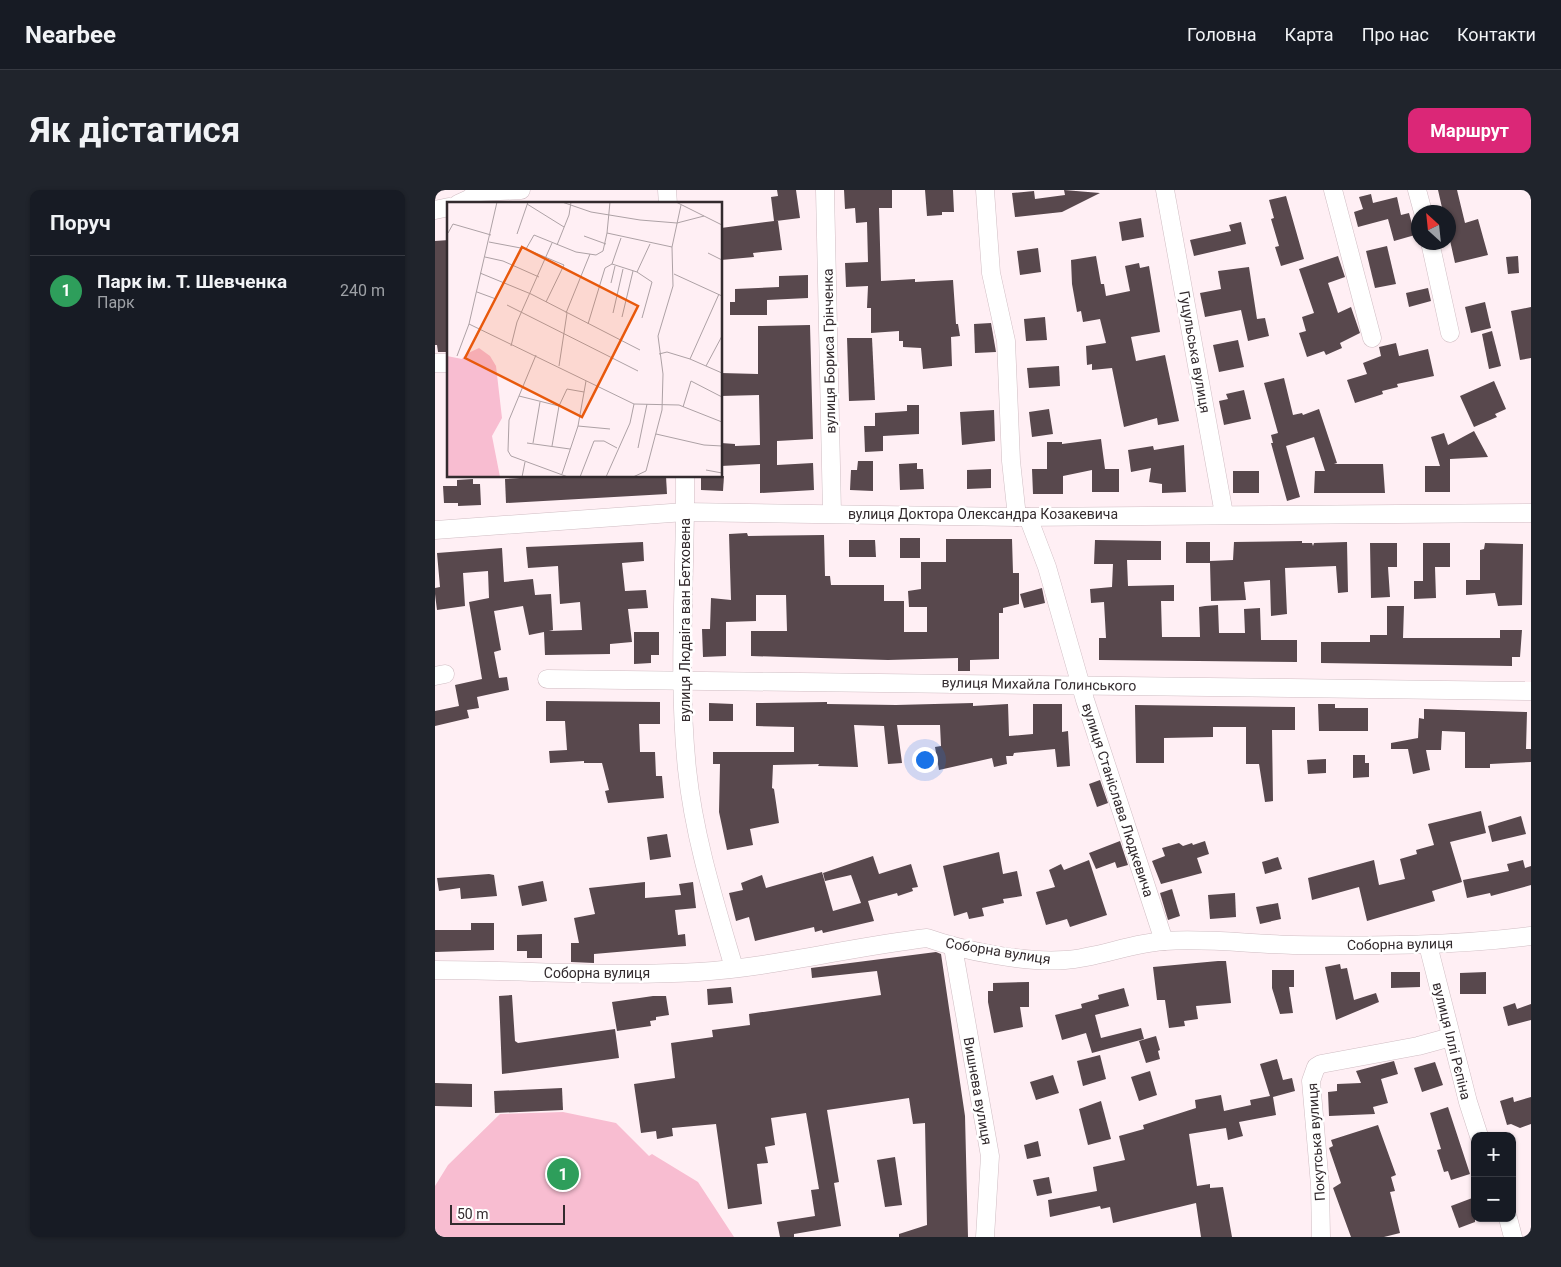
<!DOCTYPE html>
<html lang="uk">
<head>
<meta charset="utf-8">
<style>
	:root { --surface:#171b24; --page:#20242c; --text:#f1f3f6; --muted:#9ea1a6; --line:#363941; --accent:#db2777 }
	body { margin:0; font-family:Roboto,sans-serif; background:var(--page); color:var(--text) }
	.controls { position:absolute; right:15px; bottom:15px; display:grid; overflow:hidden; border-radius:10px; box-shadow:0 1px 4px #0004 }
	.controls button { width:45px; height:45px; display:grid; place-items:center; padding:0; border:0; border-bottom:1px solid var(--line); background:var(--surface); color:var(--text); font:25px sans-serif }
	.compass { position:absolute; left:976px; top:15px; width:45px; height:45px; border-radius:50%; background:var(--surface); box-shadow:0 1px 4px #0004; rotate:333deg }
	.scale { position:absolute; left:15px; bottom:12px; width:115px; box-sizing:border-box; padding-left:5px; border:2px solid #332b2e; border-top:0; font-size:14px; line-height:18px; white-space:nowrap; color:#332b2e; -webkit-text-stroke:4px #fff; paint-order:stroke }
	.you { position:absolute; left:489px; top:569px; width:18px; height:18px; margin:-12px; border:4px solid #fff; border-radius:50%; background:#1a73e8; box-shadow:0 0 0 8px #1a73e833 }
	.badge { display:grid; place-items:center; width:32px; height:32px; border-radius:50%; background:var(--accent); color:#fff; font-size:16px; font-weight:700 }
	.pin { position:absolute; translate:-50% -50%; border:2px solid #fff; box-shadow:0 1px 5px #0006 }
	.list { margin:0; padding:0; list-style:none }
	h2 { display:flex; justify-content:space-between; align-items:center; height:65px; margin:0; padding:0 20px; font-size:21px }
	h2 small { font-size:16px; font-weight:400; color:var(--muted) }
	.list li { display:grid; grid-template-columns:32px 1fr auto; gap:15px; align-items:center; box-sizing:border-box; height:70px; padding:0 20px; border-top:1px solid var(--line) }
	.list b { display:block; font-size:19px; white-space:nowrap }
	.list p { margin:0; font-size:16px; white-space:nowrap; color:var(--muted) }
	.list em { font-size:16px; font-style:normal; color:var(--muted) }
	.map { position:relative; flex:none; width:1096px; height:1047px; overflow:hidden; border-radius:10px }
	header { display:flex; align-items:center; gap:30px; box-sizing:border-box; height:70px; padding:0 25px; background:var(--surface); border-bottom:1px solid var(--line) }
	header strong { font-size:24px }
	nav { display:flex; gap:28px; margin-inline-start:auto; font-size:18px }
	.intro { display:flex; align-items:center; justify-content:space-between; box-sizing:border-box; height:120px; padding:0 30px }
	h1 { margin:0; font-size:35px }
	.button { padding:12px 22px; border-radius:10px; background:var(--accent); color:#fff; font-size:18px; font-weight:700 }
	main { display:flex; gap:30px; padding:0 30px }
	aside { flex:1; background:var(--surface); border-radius:10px; box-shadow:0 1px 4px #0004 }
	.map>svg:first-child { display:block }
</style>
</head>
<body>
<header>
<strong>Nearbee</strong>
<nav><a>Головна</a><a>Карта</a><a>Про нас</a><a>Контакти</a></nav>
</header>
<div class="intro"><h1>Як дістатися</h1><a class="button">Маршрут</a></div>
<main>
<aside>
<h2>Поруч<small></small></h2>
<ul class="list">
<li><span class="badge" style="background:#2e9e5b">1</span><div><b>Парк ім. Т. Шевченка</b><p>Парк</p></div><em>240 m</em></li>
</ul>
</aside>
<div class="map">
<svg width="1096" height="1047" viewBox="0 0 1096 1047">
	<rect width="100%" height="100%" fill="#ffeff4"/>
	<polygon fill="#f8bdd1" points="128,922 181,933 214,966 217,964 263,992 299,1047 0,1047 0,996 13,975 65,924"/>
	<g fill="#58484d">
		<polygon points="342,0 361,0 365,28 341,31 343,31 347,60 318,63 319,67 286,70 286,38 339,31 336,7 343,6"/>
		<polygon points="409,0 457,0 457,18 444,18 446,91 480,89 480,92 518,90 521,134 523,134 525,146 516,147 517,176 488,179 486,158 468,157 468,151 464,151 464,141 436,143 436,118 432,118 433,96 411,97 410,73 433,72 432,32 421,33 420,18 410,19"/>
		<polygon points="490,0 518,0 519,22 507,22 507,25 492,26"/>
		<polygon points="629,0 665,3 627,22 580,27 577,3 599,1 600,9 630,5"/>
		<polygon points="1003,0 1022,0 1030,33 1043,29 1053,65 1020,73 1014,46 1014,22 1008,22"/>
		<polygon points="936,4 938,13 962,7 966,25 974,23 980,45 959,51 953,29 923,37 919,22 928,19 924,7"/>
		<polygon points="851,6 869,69 846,76 840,57 844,56 836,29 839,28 834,10"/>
		<polygon points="706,28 709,47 687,51 684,32"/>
		<polygon points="806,32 811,54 759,66 755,50 796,41 794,35"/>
		<polygon points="14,50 14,162 3,162 2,155 0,155 0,51"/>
		<polygon points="952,56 961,94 940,98 931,61"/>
		<polygon points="603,58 606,82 585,85 582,61"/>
		<polygon points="661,66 666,94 669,94 671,106 695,101 690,76 704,73 705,78 714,76 725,142 696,147 701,171 730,165 744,231 723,235 722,228 689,237 677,178 657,180 657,174 652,175 651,156 671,153 665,129 648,132 646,121 642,122 637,94 636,70"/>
		<polygon points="903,66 910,87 893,93 903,123 916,117 925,143 905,153 907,158 891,165 889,161 872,167 864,143 871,141 867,127 879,123 864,79"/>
		<polygon points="1083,66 1084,83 1073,84 1071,67"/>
		<polygon points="814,77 822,129 830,128 834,146 813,151 806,120 770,127 765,103 786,99 783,81"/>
		<polygon points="373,85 373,108 332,110 332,125 295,125 295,112 300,112 300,99 344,97 344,86"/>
		<polygon points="993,98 996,111 974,117 971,103"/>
		<polygon points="1050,112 1056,138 1036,143 1030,117"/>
		<polygon points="1096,117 1096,168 1085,170 1076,121"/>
		<polygon points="610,127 612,150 591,151 589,129"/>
		<polygon points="556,133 561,162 540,163 539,134"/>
		<polygon points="375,135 378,249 342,251 342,275 378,273 379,300 325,303 325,274 286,276 286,253 300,254 300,256 325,255 324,205 286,206 286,183 323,184 323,136"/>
		<polygon points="1057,141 1066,176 1054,179 1047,144"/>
		<polygon points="412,148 437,148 440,210 414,211"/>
		<polygon points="803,150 809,177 784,182 778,155"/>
		<polygon points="961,153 964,166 993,159 999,186 962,194 963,197 947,201 948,204 920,213 912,190 932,184 928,173 946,166 944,157"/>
		<polygon points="624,176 625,196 594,198 592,178"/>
		<polygon points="849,188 858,225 867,223 868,225 884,219 902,273 899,274 948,274 950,303 879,303 880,281 890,281 879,247 851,256 865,307 852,311 836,253 838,253 836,245 843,243 829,193"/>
		<polygon points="1059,191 1071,219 1060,224 1062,227 1039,237 1025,206"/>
		<polygon points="809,200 816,229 789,235 784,211 793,209 791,204"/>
		<polygon points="472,215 484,215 484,244 448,246 448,261 430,262 429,236 440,236 440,223 472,221"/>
		<polygon points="614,219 618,244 597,247 594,222"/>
		<polygon points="559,220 560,251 527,255 525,222"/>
		<polygon points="1039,241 1053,267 1015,269 1015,302 990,302 990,276 1005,276 996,247 1009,243 1013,255"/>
		<polygon points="666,249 670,279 684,279 684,302 657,302 657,280 628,286 628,304 598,304 597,279 612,279 612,252 627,252 627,254"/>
		<polygon points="749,255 751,302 727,303 727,294 714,292 716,278 696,282 693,260 718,256 719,260"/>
		<polygon points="423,271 438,271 438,301 415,300 416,280 422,280"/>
		<polygon points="482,273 482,279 488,279 489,299 465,300 464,274"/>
		<polygon points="556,279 556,298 532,299 532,280"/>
		<rect x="798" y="281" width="26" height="22"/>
		<polygon points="116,286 231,286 232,304 71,313 70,289"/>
		<polygon points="266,286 289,286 288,301 266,300"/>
		<polygon points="38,289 38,294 45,294 46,315 23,316 23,313 9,313 8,296 22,296 22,290"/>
		<polygon points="312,343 313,346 389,345 390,386 395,386 396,395 449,395 449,411 469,411 469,442 492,442 492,417 474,417 473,401 486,399 486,372 511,372 511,349 577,349 578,383 584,383 584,414 568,418 568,423 564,423 564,469 535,470 535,481 523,481 523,468 453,470 316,466 316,441 352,441 351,405 321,405 321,431 291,432 291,466 268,467 267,439 275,439 276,408 296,410 294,344"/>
		<rect x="465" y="348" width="20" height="20"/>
		<polygon points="414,350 440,350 441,367 414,367"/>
		<polygon points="660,350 726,351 726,370 692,370 693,396 739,395 739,411 726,411 727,447 765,447 764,417 770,416 783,415 784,443 810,443 809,419 825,418 826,450 862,450 862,472 664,470 664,448 671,448 669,412 656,413 655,399 677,397 678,374 659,374"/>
		<polygon points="867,351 867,353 877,353 878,356 879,353 912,352 913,402 903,403 901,376 850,378 852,424 836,426 835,390 809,392 811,410 776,411 775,373 751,373 751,352 775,352 775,371 798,370 799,352"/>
		<polygon points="208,352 209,371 187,373 190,401 211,400 213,418 193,419 197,452 175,454 175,464 110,465 109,442 94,445 88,416 59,421 66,460 59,462 64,488 72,487 74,500 42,507 44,518 32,520 34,528 0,536 0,521 24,516 20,495 47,489 34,412 54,408 53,381 28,383 30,416 2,420 0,404 0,398 5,397 2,363 67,358 69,392 98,389 100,405 116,404 118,440 114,441 147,440 145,412 125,414 123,376 93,378 91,357"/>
		<polygon points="935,353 962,353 962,377 953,377 955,407 936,408"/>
		<polygon points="988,353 1015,353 1015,377 1000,377 1001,408 979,409 979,391 988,391"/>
		<polygon points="1050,353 1088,354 1087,415 1063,416 1060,403 1031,405 1031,390 1045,390 1045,360 1049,359"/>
		<polygon points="607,398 610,413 589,418 585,404"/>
		<polygon points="952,416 969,416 968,448 1065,448 1065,440 1087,440 1085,467 1077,467 1077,476 886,473 886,452 935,452 935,445 952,445"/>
		<polygon points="199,442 224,442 224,465 216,465 216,473 199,474"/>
		<polygon points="111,511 225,512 225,534 204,534 205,562 220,562 221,586 227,586 229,608 173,613 170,601 174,600 167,573 149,573 149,571 115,573 114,561 132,560 130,531 111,531"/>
		<polygon points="392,512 392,514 461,515 538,513 538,516 573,514 574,546 598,544 598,514 627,514 627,542 633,541 635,576 622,577 620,559 579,563 578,566 571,566 572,574 559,577 557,568 504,580 500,557 506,556 505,535 462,535 467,573 453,574 449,536 419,535 423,577 383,576 384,574 338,575 337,598 339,599 344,633 315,639 318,655 292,660 284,622 285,574 278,574 278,562 359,562 359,537 321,536 321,513"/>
		<polygon points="274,513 298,514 298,531 274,531"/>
		<polygon points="883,514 900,514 900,518 933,518 933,541 884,541"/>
		<polygon points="700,515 860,517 860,540 837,540 838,611 830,612 824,574 811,574 811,537 778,537 778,547 729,548 729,573 701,573"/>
		<polygon points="989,519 1092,522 1091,559 1096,559 1096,572 1055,574 1055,578 1030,578 1030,542 1007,541 1006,560 991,560 995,580 978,584 973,559 956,559 956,553 983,548 984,528 989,529"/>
		<polygon points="918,565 930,565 930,573 934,573 934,587 918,588"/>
		<polygon points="891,569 891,583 873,584 872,570"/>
		<polygon points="665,590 673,613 662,617 654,594"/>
		<polygon points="1046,621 1051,643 1015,652 1027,692 997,701 1000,711 932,731 924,697 877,710 873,688 939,670 944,695 970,689 965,669 982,664 981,660 999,655 993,634"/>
		<polygon points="1086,626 1091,644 1057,652 1053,636"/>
		<polygon points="232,644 236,667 215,670 212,647"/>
		<polygon points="685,651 693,675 682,678 680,672 661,679 654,663"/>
		<polygon points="770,651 774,664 762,668 767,683 726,694 717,671 730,666 727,658 744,653 748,656 757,653 758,655"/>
		<polygon points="564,662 568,684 582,681 587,706 568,709 569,713 547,718 549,726 534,729 532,722 519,726 508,676"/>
		<polygon points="438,666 444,684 476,674 483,697 477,698 478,701 463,706 462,703 433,711 439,731 388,743 387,740 380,742 379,737 320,751 314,727 301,731 294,703 308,700 306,693 327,685 331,698 387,682 398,721 426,713 416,685 390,691 388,683"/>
		<polygon points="843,667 847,679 830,684 827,672"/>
		<polygon points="654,670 672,725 635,737 632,729 611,735 601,702 620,697 614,680 626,674 629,680"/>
		<polygon points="1088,670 1090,678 1096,676 1096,695 1056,706 1055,703 1032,708 1028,690 1074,681 1072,674"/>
		<polygon points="54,684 59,685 62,706 26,709 25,698 4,701 2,688"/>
		<polygon points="108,691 112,711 87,716 83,696"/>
		<polygon points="210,692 210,708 246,705 244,694 258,692 261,718 240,720 243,745 250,744 251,756 159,764 159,773 136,772 136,753 144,753 139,728 160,724 154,698"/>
		<polygon points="737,699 745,726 733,730 725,703"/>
		<polygon points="800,703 801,727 775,729 773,705"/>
		<polygon points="843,713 846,729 825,734 821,717"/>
		<polygon points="36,733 59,733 59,760 0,762 0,740 36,740"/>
		<polygon points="107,744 107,768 92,768 92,761 82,761 82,745"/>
		<polygon points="501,762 506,764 530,926 533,1047 464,1047 464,1044 492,1035 490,933 478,934 474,908 392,920 404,992 399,993 406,1036 359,1044 359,1047 345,1047 342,1032 380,1026 376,1000 384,999 371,923 336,928 340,955 330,957 333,973 322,974 327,1014 293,1019 281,934 237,938 238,946 222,949 221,941 206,943 199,894 240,888 236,853 278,847 277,840 315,835 314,824 446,805 442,781 377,788 376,778"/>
		<polygon points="783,771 791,771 796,813 761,816 763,829 749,831 750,836 734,838 730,810 722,810 718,777"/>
		<polygon points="905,774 906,779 912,778 919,810 941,803 944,812 901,830 890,777"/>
		<polygon points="837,780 859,780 859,797 854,797 858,823 845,824 837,798"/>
		<polygon points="956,782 985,782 985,797 956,798"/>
		<polygon points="1051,782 1051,804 1025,804 1025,783"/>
		<polygon points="594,792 594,817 585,817 588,837 559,843 553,812 553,801 558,801 558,793"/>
		<polygon points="296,797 298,813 273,815 272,799"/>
		<polygon points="689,798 694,816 660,825 666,848 706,838 709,849 657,863 651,843 627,850 620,825 647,818 646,814 664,809 663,805"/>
		<polygon points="77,805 80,851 83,853 180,839 184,868 67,884 64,806"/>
		<polygon points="218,806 231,806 234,825 221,827 221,830 215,831 216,836 182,841 177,812"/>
		<polygon points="1080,813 1082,819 1096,814 1096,830 1073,836 1068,817"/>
		<polygon points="721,846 725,860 723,861 725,869 711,873 704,851"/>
		<polygon points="665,865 671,889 648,896 642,871"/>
		<polygon points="842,869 848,890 857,888 860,901 838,907 841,925 804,932 808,946 793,950 791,938 754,944 762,996 775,994 775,998 788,997 797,1047 766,1047 761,1013 678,1033 675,1017 666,1019 665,1016 615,1027 613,1010 662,1001 658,977 690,970 684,946 709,939 708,935 761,918 760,910 786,905 789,921 816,915 815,910 835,906 825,874"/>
		<polygon points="959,871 963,884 946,889 953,913 938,917 940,924 894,926 893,902 902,901 902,894 926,893 921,881"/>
		<polygon points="1000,872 1008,895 987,902 979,878"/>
		<polygon points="715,881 722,905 704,911 696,887"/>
		<polygon points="618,885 624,903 601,910 595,892"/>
		<polygon points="0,893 37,894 37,917 0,916"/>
		<polygon points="127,898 128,920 60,923 59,901"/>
		<polygon points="1078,907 1079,912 1096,907 1096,934 1085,938 1076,934 1072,935 1065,911"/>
		<polygon points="666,911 676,949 653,955 644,919"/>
		<polygon points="1013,917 1035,984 1016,990 1013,981 1009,982 1002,960 1006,959 995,923"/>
		<polygon points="943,935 961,985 956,987 960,1001 955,1002 965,1043 949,1047 916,1047 898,998 906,993 894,958 898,956 896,950"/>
		<polygon points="603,951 606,966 592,969 589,955"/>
		<polygon points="460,967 467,1015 450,1017 442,970"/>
		<polygon points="614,987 617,1003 602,1006 598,990"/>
		<polygon points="1040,1007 1040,1032 1024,1038 1016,1016"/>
	</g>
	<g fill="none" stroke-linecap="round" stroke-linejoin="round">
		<g stroke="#d0bdc3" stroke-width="19">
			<g id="minor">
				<polyline points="232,0 233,14"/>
				<polyline points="390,0 397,323"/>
				<polyline points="550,0 556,83 571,151 576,271 582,327"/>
				<polyline points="730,0 789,324"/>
				<polyline points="898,0 937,148"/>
				<polyline points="982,0 988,22"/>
				<polyline points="45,2 86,0"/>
				<polyline points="23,14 34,9 44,0"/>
				<polyline points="0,20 14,17"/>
				<polyline points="995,52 1015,143"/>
				<polyline points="0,173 14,173"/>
				<path d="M250,286C251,384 242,482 252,579C259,647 280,713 299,778"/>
				<polyline points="593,327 612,377 650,510 729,751"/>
				<polyline points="0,340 250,322 582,327 1096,323"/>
				<polyline points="0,486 10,484"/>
				<polyline points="112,489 1096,501"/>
				<polyline points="993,755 1033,912 1044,946"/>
				<polyline points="518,757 555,966 550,1047"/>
				<path d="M0,780C88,780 175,787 263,782C340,777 415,757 492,748C529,761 590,773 630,770C663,768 696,753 730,751C772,748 816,754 858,755C938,756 1017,756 1096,746"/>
				<polyline points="1073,1028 1078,1047"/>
				<polyline points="886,1047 885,995 876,891 881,877 886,874 983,856 1016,847"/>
			</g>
		</g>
		<use href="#minor" stroke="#fff" stroke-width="18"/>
	</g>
	<g text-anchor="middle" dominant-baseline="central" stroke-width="5" stroke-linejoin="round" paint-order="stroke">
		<g font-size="14" fill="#332b2e" stroke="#fff">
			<text transform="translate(394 161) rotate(-91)">вулиця Бориса Грінченка</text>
			<text transform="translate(760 162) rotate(80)">Гуцульська вулиця</text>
			<text x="548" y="324">вулиця Доктора Олександра Козакевича</text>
			<text transform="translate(250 430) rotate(-90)">вулиця Людвіга ван Бетховена</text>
			<text transform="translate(604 494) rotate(1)">вулиця Михайла Голинського</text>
			<text transform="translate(683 610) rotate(72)">вулиця Станіслава Людкевича</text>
			<text transform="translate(965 754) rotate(-1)">Соборна вулиця</text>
			<text transform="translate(563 761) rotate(9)">Соборна вулиця</text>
			<text x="162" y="783">Соборна вулиця</text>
			<text transform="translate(1017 851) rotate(76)">вулиця Іллі Рєпіна</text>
			<text transform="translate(543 901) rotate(80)">Вишнева вулиця</text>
			<text transform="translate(881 952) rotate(-94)">Покутська вулиця</text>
		</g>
	</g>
	<g transform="translate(12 12)">
		<rect width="275" height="275" fill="#ffeff4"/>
		<path d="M32,146L43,154L49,164L55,216L45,234L53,275H0V154L15,157L19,152Z" fill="#f8bdd1"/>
		<path fill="none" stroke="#ada1a5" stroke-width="1" d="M115,0L144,10L193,18L230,21L257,14M229,0L275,23M80,2L117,25M1,31L6,22L44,33M160,31L163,0M70,32L81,0M137,34L159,42M42,40L79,47L87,33L129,50L149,53L156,49L160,31L225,45M110,43L122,13L124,0M79,47L117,63L99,100M261,51L275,58M38,55L56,59L92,75M165,62L190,70L203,42M165,62L174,36M190,70L205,80L195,116M33,71L84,92L193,148M227,72L275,94M164,81L168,64M30,90L49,97M60,103L191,169M119,111L143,52M166,111L176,67M175,115L186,69M22,122L187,202L232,203L275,220M141,122L158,66L165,62M64,144L70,120L105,41M212,152L220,150L243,157L275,171M89,153L62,218L61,249L64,254L121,275M10,154L22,122L50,0M243,157L272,92M112,164L120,111M259,164L275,134M72,194L112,204M236,205L244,179L275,195M131,224L163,227M209,232L257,243L275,244M80,241L123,247M86,241L93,200M105,244L112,204L120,187L137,190M191,246L200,202M259,268L275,271M115,272L131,224L139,179M75,275L78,260M133,275L147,239H157L170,246M159,275L183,221L187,202M186,275L199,269L215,208L216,172L211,134L226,84L225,45L234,3"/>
		<path fill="#e8590c" fill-opacity="0.15" stroke="#e8590c" stroke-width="2.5" d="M75,45L191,104L135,215L18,156Z"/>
		<rect width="275" height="275" fill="none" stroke="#332b2e" stroke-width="2.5"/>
	</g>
</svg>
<div class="controls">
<button>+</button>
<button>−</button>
</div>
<svg class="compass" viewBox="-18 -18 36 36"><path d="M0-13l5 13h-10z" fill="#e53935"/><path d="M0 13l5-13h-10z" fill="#9ea1a6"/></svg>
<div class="scale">50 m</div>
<div class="you"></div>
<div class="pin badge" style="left:128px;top:984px;background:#2e9e5b">1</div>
</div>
</main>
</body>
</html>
